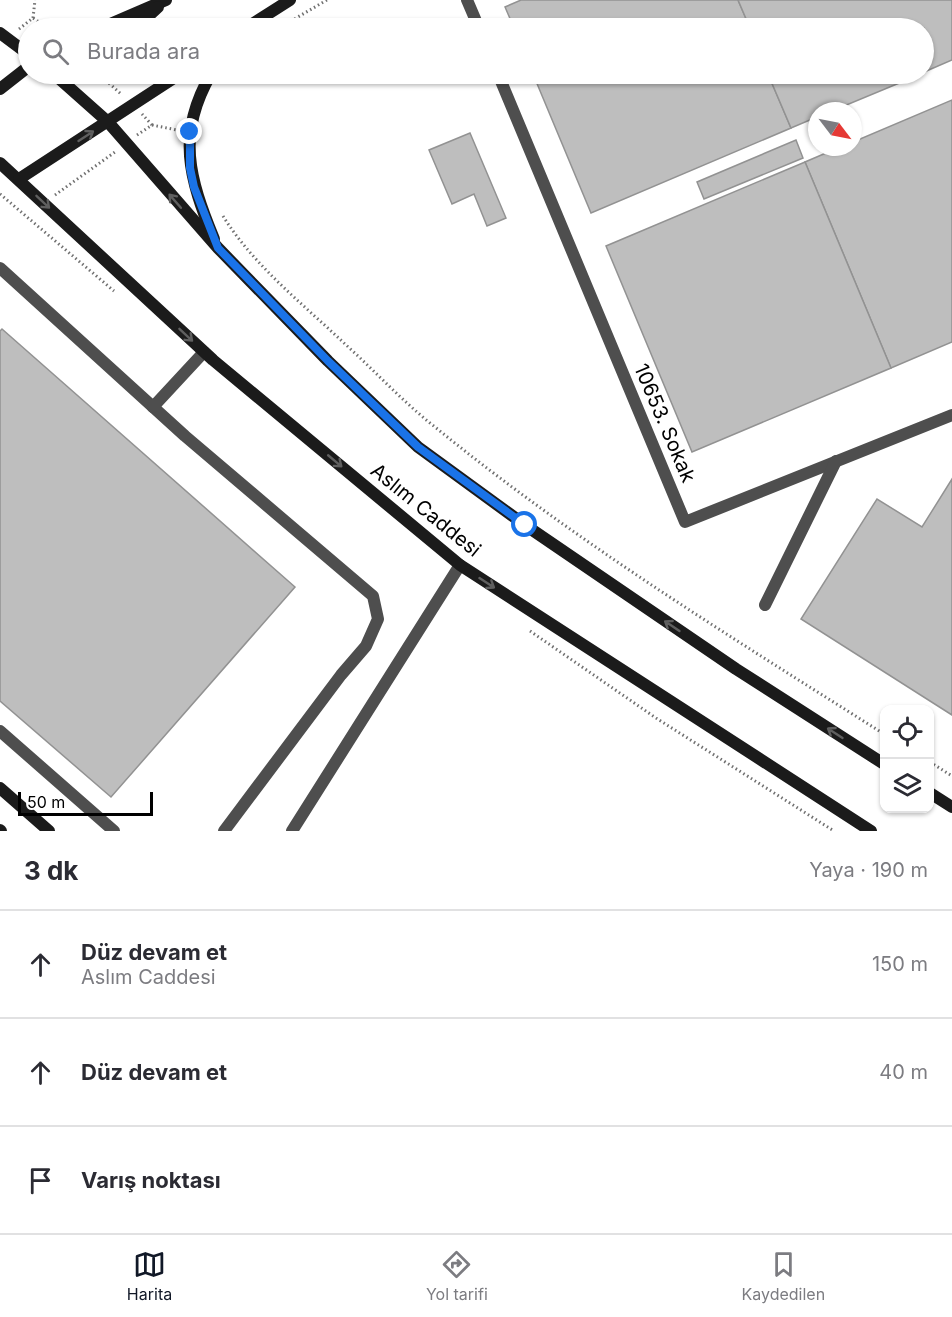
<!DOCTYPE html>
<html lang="tr">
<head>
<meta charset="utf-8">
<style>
	:root { --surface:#fff; --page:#f7f7f7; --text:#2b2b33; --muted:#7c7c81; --line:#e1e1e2; --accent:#111827 }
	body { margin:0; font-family:Inter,sans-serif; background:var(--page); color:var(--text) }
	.controls { position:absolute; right:18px; bottom:18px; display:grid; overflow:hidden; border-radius:12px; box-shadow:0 2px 4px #0004 }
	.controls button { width:54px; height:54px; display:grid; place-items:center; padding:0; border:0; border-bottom:2px solid var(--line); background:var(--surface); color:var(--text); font:30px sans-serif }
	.compass { position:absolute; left:808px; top:102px; width:54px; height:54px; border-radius:50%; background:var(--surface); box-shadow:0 2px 4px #0004; rotate:122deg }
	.scale { position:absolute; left:18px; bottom:15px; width:135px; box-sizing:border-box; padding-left:6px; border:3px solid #000; border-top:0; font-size:16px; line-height:21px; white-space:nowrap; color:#000; -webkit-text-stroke:4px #fff; paint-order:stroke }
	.stop { position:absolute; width:18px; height:18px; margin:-14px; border:4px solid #1a73e8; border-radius:50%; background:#fff }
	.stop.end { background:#1a73e8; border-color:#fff; box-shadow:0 2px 6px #0008 }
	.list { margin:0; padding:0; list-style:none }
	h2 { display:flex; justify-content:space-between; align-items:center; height:78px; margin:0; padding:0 24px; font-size:26px }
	h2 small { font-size:20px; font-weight:400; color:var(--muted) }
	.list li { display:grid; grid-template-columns:39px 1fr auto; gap:18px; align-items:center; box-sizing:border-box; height:108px; padding:0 24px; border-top:2px solid var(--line) }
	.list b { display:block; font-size:22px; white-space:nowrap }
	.list p { margin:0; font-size:20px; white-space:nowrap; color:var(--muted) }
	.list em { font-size:20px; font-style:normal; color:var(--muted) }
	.icon { flex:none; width:33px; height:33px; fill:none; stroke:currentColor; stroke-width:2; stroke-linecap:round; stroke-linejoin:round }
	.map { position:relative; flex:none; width:952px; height:831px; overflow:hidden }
	.search { position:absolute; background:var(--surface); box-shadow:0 2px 4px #0004; left:18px; right:18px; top:18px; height:66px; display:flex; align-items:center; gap:15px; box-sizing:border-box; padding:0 21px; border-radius:33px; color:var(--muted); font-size:22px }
	.sheet { height:402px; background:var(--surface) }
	nav { display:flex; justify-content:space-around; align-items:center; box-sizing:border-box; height:84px; border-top:2px solid var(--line); background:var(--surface); font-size:16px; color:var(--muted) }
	nav a { display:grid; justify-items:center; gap:3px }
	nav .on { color:var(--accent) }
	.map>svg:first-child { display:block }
</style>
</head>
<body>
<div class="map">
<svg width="952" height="831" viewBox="0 0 952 831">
	<rect width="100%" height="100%" fill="#fff"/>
	<g fill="#bebebe" stroke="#929292" stroke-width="1.5">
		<polygon points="521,0 738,0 750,28 514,28 505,7"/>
		<polygon points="738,0 952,0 952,60 924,72 924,28 750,28"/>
		<polygon points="533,74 768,74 791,128 591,213"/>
		<polygon points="768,74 921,74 832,111 817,111 817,117 791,128"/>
		<polygon points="952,100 952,342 891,368 805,162 840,147 853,147 853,142"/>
		<polygon points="470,133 506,218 487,226 474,194 452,204 429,150"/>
		<polygon points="796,140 803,158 704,199 697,182"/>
		<polygon points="805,162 891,368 692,452 606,246"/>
		<polygon points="2,329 295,587 111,797 0,701 0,331"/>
		<polygon points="952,479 952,715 801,619 877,499 922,527"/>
	</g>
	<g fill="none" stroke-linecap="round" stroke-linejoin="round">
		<g stroke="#707070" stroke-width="3" stroke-dasharray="1.5 3" stroke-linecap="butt">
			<polyline points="33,18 35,0"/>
			<polyline points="279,28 327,0"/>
			<polyline points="19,29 33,18 48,28"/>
			<polyline points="99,74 122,95"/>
			<polyline points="152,125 177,130"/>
			<polyline points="137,135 152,125 142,114"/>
			<polyline points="0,194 114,291"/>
			<polyline points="55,195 115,152"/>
			<path d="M223,216C254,266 303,304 345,344C375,371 403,402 435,427C576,542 731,637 884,734"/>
			<polyline points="530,631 656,718 834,831"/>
			<polyline points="930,762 952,776"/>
		</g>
		<g stroke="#4e4e4e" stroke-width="12">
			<polyline points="467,0 479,28"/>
			<polyline points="498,74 685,522 952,415"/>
			<polyline points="0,268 185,436 373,596 378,619 366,646 341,675 224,831"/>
			<polyline points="153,407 204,352"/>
			<polyline points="765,605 836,461"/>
			<polyline points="0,731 114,831"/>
			<polyline points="292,831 460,565"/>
		</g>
		<g stroke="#1b1b1b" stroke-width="12">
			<polyline points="101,28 166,0"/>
			<polyline points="138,28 143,21 158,7"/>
			<polyline points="246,28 290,0"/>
			<polyline points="0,33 28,54"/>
			<polyline points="54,74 108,122 218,248 328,361 418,447 525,525 736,669 884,764"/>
			<path d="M211,74C176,134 189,178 214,239"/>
			<polyline points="0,89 28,67"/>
			<polyline points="0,163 213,360 460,565 871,831"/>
			<polyline points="19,179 180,74"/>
			<polyline points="0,788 49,831"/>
			<polyline points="930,793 952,807"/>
			<polyline points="0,830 1,831"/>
		</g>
	</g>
	<defs><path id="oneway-shaft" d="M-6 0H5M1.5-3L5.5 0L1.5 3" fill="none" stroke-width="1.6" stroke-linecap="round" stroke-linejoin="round" transform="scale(1.5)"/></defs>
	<g stroke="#5f5f5f">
		<use href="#oneway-shaft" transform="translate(86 136) rotate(-33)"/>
		<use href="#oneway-shaft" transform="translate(175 201) rotate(-131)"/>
		<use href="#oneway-shaft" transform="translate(43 202) rotate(43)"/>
		<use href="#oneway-shaft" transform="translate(186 335) rotate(43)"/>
		<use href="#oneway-shaft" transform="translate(335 461) rotate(40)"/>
		<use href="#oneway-shaft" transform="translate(487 583) rotate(33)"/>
		<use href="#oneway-shaft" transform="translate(672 626) rotate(-146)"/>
		<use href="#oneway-shaft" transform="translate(835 733) rotate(-147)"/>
	</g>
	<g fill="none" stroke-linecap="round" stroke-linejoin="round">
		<polyline stroke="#1a73e8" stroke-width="8" points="190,132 190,168 194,187 218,248 328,361 418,447 525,525"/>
	</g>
	<g text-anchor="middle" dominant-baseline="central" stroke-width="5" stroke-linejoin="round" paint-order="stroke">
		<g font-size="20" fill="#000" stroke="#fff">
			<text transform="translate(665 423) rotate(67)">10653. Sokak</text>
			<text transform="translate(426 510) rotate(39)">Aslım Caddesi</text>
		</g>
	</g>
</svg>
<div class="controls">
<button><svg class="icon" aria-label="locate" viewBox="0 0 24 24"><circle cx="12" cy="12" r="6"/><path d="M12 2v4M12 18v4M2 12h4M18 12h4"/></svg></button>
<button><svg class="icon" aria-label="layers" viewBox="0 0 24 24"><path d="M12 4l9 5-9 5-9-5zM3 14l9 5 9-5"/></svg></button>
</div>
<svg class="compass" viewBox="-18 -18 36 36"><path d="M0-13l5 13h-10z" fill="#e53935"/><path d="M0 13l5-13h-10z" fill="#7c7c81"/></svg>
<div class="scale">50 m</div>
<div class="stop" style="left:525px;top:525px"></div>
<div class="stop end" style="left:190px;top:132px"></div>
<div class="search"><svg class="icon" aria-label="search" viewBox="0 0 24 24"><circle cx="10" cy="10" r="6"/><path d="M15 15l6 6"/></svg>Burada ara</div>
</div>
<section class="sheet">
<h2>3 dk<small>Yaya · 190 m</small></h2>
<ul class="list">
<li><svg class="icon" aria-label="ahead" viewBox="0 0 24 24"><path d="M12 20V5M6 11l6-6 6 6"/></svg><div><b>Düz devam et</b><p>Aslım Caddesi</p></div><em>150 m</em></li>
<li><svg class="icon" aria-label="ahead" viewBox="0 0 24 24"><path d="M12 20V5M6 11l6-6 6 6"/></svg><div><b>Düz devam et</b></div><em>40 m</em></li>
<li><svg class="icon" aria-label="arrive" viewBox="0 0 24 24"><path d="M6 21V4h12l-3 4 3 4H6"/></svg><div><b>Varış noktası</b></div></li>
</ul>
</section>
<nav>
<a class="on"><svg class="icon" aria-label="map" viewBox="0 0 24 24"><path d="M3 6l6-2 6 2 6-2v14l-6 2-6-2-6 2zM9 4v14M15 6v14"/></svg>Harita</a>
<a><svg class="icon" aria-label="directions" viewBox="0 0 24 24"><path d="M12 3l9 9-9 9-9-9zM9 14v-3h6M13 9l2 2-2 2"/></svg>Yol tarifi</a>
<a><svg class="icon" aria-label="saved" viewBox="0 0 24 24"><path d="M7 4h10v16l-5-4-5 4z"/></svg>Kaydedilen</a>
</nav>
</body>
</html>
